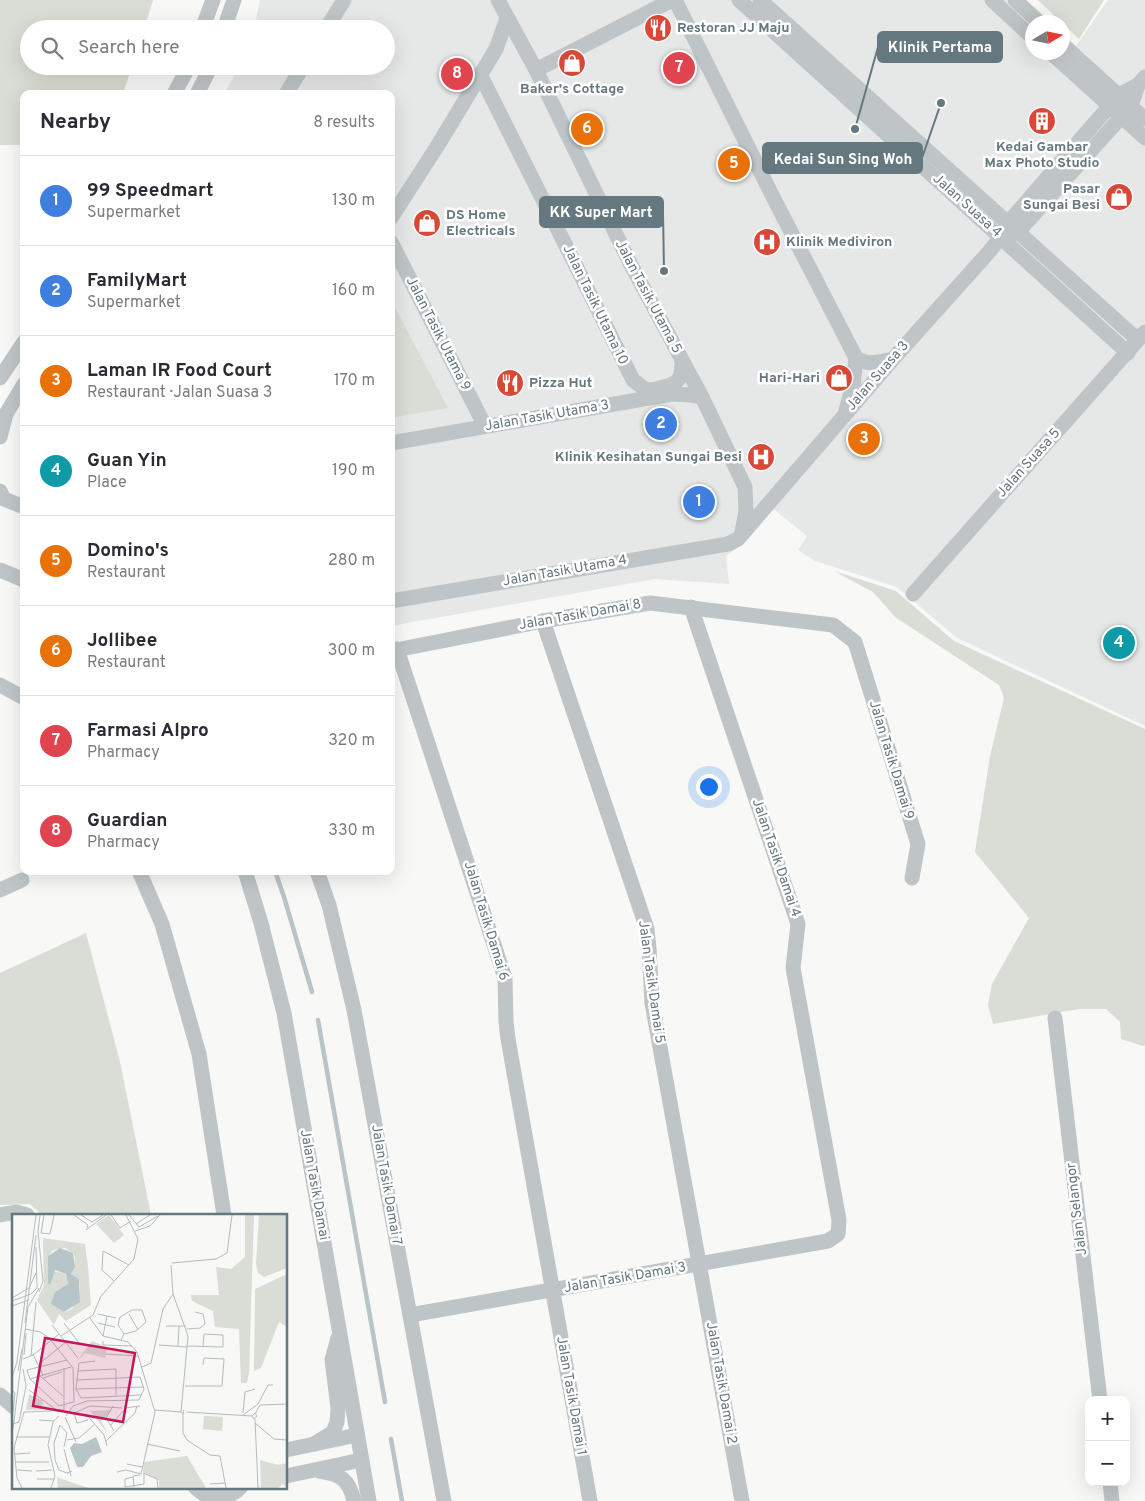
<!DOCTYPE html>
<html lang="en">
<head>
<meta charset="utf-8">
<style>
	:root { --surface:#fff; --page:#f2f2f3; --text:#2b2b33; --muted:#7c7c81; --line:#e1e1e2; --accent:#d84837 }
	body { margin:0; font-family:Overpass,sans-serif; background:var(--page); color:var(--text) }
	.controls { position:absolute; right:15px; bottom:15px; display:grid; overflow:hidden; border-radius:10px; box-shadow:0 5px 20px #0002 }
	.controls button { width:45px; height:45px; display:grid; place-items:center; padding:0; border:0; border-bottom:1px solid var(--line); background:var(--surface); color:var(--text); font:25px sans-serif }
	.compass { position:absolute; left:1025px; top:15px; width:45px; height:45px; border-radius:50%; background:var(--surface); box-shadow:0 5px 20px #0002; rotate:80deg }
	.you { position:absolute; left:708px; top:786px; width:18px; height:18px; margin:-12px; border:4px solid #fff; border-radius:50%; background:#1a73e8; box-shadow:0 0 0 8px #1a73e833 }
	.badge { display:grid; place-items:center; width:32px; height:32px; border-radius:50%; background:var(--accent); color:#fff; font-size:16px; font-weight:700 }
	.pin { position:absolute; translate:-50% -50%; border:2px solid #fff; box-shadow:0 1px 5px #0006 }
	.list { margin:0; padding:0; list-style:none }
	h2 { display:flex; justify-content:space-between; align-items:center; height:65px; margin:0; padding:0 20px; font-size:21px }
	h2 small { font-size:16px; font-weight:400; color:var(--muted) }
	.list li { display:grid; grid-template-columns:32px 1fr auto; gap:15px; align-items:center; box-sizing:border-box; height:90px; padding:0 20px; border-top:1px solid var(--line) }
	.list b { display:block; font-size:19px; white-space:nowrap }
	.list p { margin:0; font-size:16px; white-space:nowrap; color:var(--muted) }
	.list em { font-size:16px; font-style:normal; color:var(--muted) }
	.icon { flex:none; width:28px; height:28px; fill:none; stroke:currentColor; stroke-width:2; stroke-linecap:round; stroke-linejoin:round }
	.map { position:relative; flex:none; width:1145px; height:1501px; overflow:hidden }
	.search { position:absolute; background:var(--surface); box-shadow:0 5px 20px #0002; left:20px; top:20px; width:375px; height:55px; display:flex; align-items:center; gap:12px; box-sizing:border-box; padding:0 18px; border-radius:28px; color:var(--muted); font-size:19px }
	.panel { position:absolute; background:var(--surface); box-shadow:0 5px 20px #0002; left:20px; top:90px; width:375px; height:785px; border-radius:10px }
	.map>svg:first-child { display:block }
</style>
</head>
<body>
<div class="map">
<svg width="1145" height="1501" viewBox="0 0 1145 1501">
	<rect width="100%" height="100%" fill="#f8f8f6"/>
	<polygon fill="#e6e8e7" points="260,0 1026,0 1050,22 1032,22 1032,52 1062,52 1063,34 1076,46 1108,0 1145,0 1145,726 957,638 897,587 815,561 798,550 807,536 772,508 739,547 726,556 729,584 655,579 391,626 391,94 224,94 240,66 386,66 386,29 254,29"/>
	<g fill="#d9ddd5">
		<polygon points="0,0 153,0 144,29 29,29 29,66 132,66 123,94 24,94 24,145 0,145"/>
		<polygon points="1038,0 1104,0 1079,39"/>
		<polygon points="391,300 448,408 391,418"/>
		<polygon points="834,571 896,591 954,641 1145,729 1145,1045 1143,1046 1121,1039 1120,1022 1106,1009 1079,1009 993,1024 988,1005 992,984 1029,918 975,852 990,756 1004,698 999,685 895,617 873,592"/>
		<polygon points="86,933 120,1062 151,1215 42,1215 30,1204 0,1205 0,973"/>
	</g>
	<g fill="none" stroke-linecap="round" stroke-linejoin="round">
		<g stroke="#b8c5c8" stroke-width="4.5">
			<polyline points="275,871 284,897 312,992"/>
			<polyline points="318,1020 385,1402"/>
			<polyline points="391,1439 402,1501"/>
		</g>
		<g stroke="#bfc5c7" stroke-width="15">
			<polyline points="498,0 536,70 631,265 702,397 745,487 746,511 742,532"/>
			<path d="M675,0L772,195L856,358C868,366 879,362 893,359"/>
			<polyline points="739,0 1128,353"/>
			<polyline points="760,0 1138,340"/>
			<polyline points="992,0 1032,37"/>
			<polyline points="1015,0 1039,22"/>
			<polyline points="202,29 213,0"/>
			<polyline points="224,29 234,0"/>
			<polyline points="326,29 344,0"/>
			<polyline points="1062,44 1145,119"/>
			<polyline points="1050,52 1145,138"/>
			<polyline points="536,70 672,0"/>
			<path d="M480,74L633,380L646,390C652,390 657,389 663,387C680,384 682,377 682,361"/>
			<polyline points="174,94 189,66"/>
			<polyline points="197,94 211,66"/>
			<polyline points="286,94 303,66"/>
			<polyline points="391,218 438,145 496,49 507,18"/>
			<polyline points="1009,235 1018,232 1131,106 1138,85 1145,77"/>
			<polyline points="391,242 485,426"/>
			<polyline points="0,378 24,342"/>
			<polyline points="846,410 853,386 856,358"/>
			<polyline points="0,424 24,384"/>
			<polyline points="0,437 6,414"/>
			<polyline points="391,443 672,394 691,395 702,397"/>
			<polyline points="0,491 4,499 24,507"/>
			<polyline points="0,570 24,580"/>
			<polyline points="913,594 1145,332"/>
			<polyline points="391,601 728,544 738,539 893,359 988,253 1001,237 1008,223 1119,95 1138,85"/>
			<polyline points="543,621 647,929 649,948 652,1003 742,1501"/>
			<polyline points="397,649 505,978 506,1022 508,1039 590,1501"/>
			<polyline points="391,651 543,621 650,603 833,625 855,642 918,844 912,878"/>
			<polyline points="0,685 24,698"/>
			<polyline points="139,871 162,924 199,1054 224,1215"/>
			<polyline points="245,871 261,923 284,1013 369,1501"/>
			<polyline points="317,871 329,905 354,1010 444,1501"/>
			<polyline points="0,890 22,880"/>
			<polyline points="1055,1018 1100,1400"/>
			<polyline points="0,1215 16,1212 27,1215"/>
			<polyline points="410,1315 828,1241 838,1234 839,1220 793,968 798,924 691,607"/>
			<polyline points="0,1395 14,1407"/>
			<polyline points="314,1444 333,1432 337,1422 338,1408 332,1360 338,1338"/>
			<polyline points="286,1450 357,1435"/>
			<path d="M319,1471C340,1474 349,1479 354,1501"/>
			<polyline points="286,1476 361,1460"/>
			<polyline points="1110,1482 1112,1501"/>
			<path d="M195,1487C208,1501 228,1501 241,1487"/>
		</g>
	</g>
	<defs>
		<g id="restaurant-disc" transform="scale(1.4375)"><circle r="9.5" fill="#d84837" stroke="#fff"/><path d="M-5-6h1v4h1v-4h1v4h1v-4h1v5L-1.5 .5V6h-2V.5L-5-1ZM5-6V6H3V1.5H1.5Q1.5-4 5-6Z" fill="#fff"/></g>
		<g id="shop-disc" transform="scale(1.4375)"><circle r="9.5" fill="#d84837" stroke="#fff"/><path d="M-5-2.5h2.3a2.7 3.5 0 0 1 5.4 0H5L5.5 6h-11ZM-1.5-2.5h3a1.5 2.3 0 0 0-3 0Z" fill="#fff"/></g>
		<g id="building-disc" transform="scale(1.4375)"><circle r="9.5" fill="#d84837" stroke="#fff"/><path d="M-4-6H4V6H1V3H-1V6H-4ZM-2.5-4.3h1.7v1.8h-1.7ZM.8-4.3h1.7v1.8H.8ZM-2.5-1h1.7V.8h-1.7ZM.8-1h1.7V.8H.8Z" fill="#fff"/></g>
		<g id="hospital-disc" transform="scale(1.4375)"><circle r="9.5" fill="#d84837" stroke="#fff"/><path d="M-5-5h3v3.5h4V-5h3V5h-3V1.5h-4V5h-3Z" fill="#fff"/></g>
	</defs>
	<g fill-rule="evenodd">
		<use href="#restaurant-disc" x="658" y="28"/>
		<use href="#shop-disc" x="572" y="63"/>
		<use href="#building-disc" x="1042" y="121"/>
		<use href="#shop-disc" x="1119" y="197"/>
		<use href="#shop-disc" x="427" y="223"/>
		<use href="#hospital-disc" x="767" y="242"/>
		<use href="#shop-disc" x="839" y="378"/>
		<use href="#restaurant-disc" x="510" y="383"/>
		<use href="#hospital-disc" x="761" y="457"/>
	</g>
	<g text-anchor="middle" dominant-baseline="central" stroke-width="5" stroke-linejoin="round" paint-order="stroke">
		<g font-size="14" font-weight="bold" fill="#65777f" stroke="#fff" text-anchor="start">
			<text x="677" y="28">Restoran JJ Maju</text>
			<text x="572" y="89" text-anchor="middle">Baker's Cottage</text>
			<text x="1042" y="147" text-anchor="middle">Kedai Gambar<tspan x="1042" dy="16">Max Photo Studio</tspan></text>
			<text x="1100" y="189" text-anchor="end">Pasar<tspan x="1100" dy="16">Sungai Besi</tspan></text>
			<text x="446" y="215">DS Home<tspan x="446" dy="16">Electricals</tspan></text>
			<text x="786" y="242">Klinik Mediviron</text>
			<text x="820" y="378" text-anchor="end">Hari-Hari</text>
			<text x="529" y="383">Pizza Hut</text>
			<text x="742" y="457" text-anchor="end">Klinik Kesihatan Sungai Besi</text>
		</g>
		<g font-size="14" fill="#65777f" stroke="#fff">
			<text transform="translate(967 206) rotate(42)">Jalan Suasa 4</text>
			<text transform="translate(648 297) rotate(62)">Jalan Tasik Utama 5</text>
			<text transform="translate(595 305) rotate(64)">Jalan Tasik Utama 10</text>
			<text transform="translate(438 334) rotate(63)">Jalan Tasik Utama 9</text>
			<text transform="translate(878 376) rotate(-49)">Jalan Suasa 3</text>
			<text transform="translate(547 416) rotate(-10)">Jalan Tasik Utama 3</text>
			<text transform="translate(1029 463) rotate(-48)">Jalan Suasa 5</text>
			<text transform="translate(565 571) rotate(-10)">Jalan Tasik Utama 4</text>
			<text transform="translate(580 615) rotate(-10)">Jalan Tasik Damai 8</text>
			<text transform="translate(891 760) rotate(73)">Jalan Tasik Damai 9</text>
			<text transform="translate(776 858) rotate(71)">Jalan Tasik Damai 4</text>
			<text transform="translate(486 921) rotate(73)">Jalan Tasik Damai 6</text>
			<text transform="translate(651 982) rotate(82)">Jalan Tasik Damai 5</text>
			<text transform="translate(314 1185) rotate(80)">Jalan Tasik Damai</text>
			<text transform="translate(386 1185) rotate(80)">Jalan Tasik Damai 7</text>
			<text transform="translate(1077 1209) rotate(-97)">Jalan Selangor</text>
			<text transform="translate(625 1278) rotate(-10)">Jalan Tasik Damai 3</text>
			<text transform="translate(721 1383) rotate(80)">Jalan Tasik Damai 2</text>
			<text transform="translate(571 1396) rotate(80)">Jalan Tasik Damai 1</text>
		</g>
	</g>
	<g transform="translate(12 1214)">
		<rect width="275" height="275" fill="#f8f8f6"/>
		<path d="M97,1L112,21L102,29L84,10ZM233,1H242L237,159L235,169H229L227,115L203,113L201,97L180,87L179,81H207L204,53L219,55L233,43ZM247,1H275V54L252,63L246,59L244,51ZM31,24L73,30L76,53L79,91L54,107L47,100L42,111L25,86L32,71ZM53,34L62,40L63,52L59,60L67,65L68,77L61,94L53,98L39,90L45,77L56,70L54,60L42,57L36,69V43L41,36ZM275,60V113L267,108L249,154L242,157L243,75ZM80,127L95,133L93,144L73,139L64,148ZM17,180L31,187L29,196H14ZM100,196L89,207L97,221L78,197ZM192,202L211,203L210,217L191,215ZM175,242L194,274H147V266L131,258L132,248ZM248,246L266,251L275,249V274L271,270L266,274H249ZM45,263L61,269L77,274H46Z" fill="#d9ddd5" fill-rule="evenodd"/>
		<path d="M48,34L61,39L63,53L59,60L67,65V70L68,88L52,98L39,90L43,78L56,70L54,60L43,56L38,71L36,69V42ZM84,223L90,238L79,242L71,253H65L58,234L62,229L70,230Z" fill="#b8c5c8"/>
		<path fill="none" stroke="#b4bcbf" stroke-width="1" d="M32,1L29,19L38,20L42,1M62,1L76,11L75,14M69,1L80,8L91,1M99,1L108,14L119,7M117,1L127,13L146,2M124,10L138,1M74,16L94,1M123,17L138,12L148,1M160,49L204,45L215,39L220,1M159,51L161,80L176,122L169,198L171,200L172,196M102,67L90,56L91,37L117,51M27,78L31,67L26,18L28,1M0,84L17,74L24,59M0,87L19,80L25,74L24,33M0,92L17,86M86,100L104,104M117,100L126,116M78,104L91,122L116,128L125,138L143,198L129,260M13,109L24,21M52,109L67,129M86,109L103,113M40,111L66,144M154,112H174M13,115L28,118L39,125M175,115L188,114L193,110L191,100L183,98M49,122L81,101L89,82L122,45L126,25L114,1M91,122L95,102M38,125L61,154L62,189M109,126L112,120L124,117L134,108L130,96H120L108,103L106,111L112,120M91,127V131L120,132M147,131L175,133M166,132L167,112M175,132L211,133V121L192,120L191,133M21,140L31,161M93,140L127,142M12,141L14,119M19,142L24,88M11,145L21,141L47,120M55,146L15,156L18,165L47,192L61,188M83,147L67,149L64,175L69,184L129,181M27,150L54,128M130,153L139,149L151,95L161,80M6,157L10,135M65,157L104,155V181M28,162L51,182M0,163L5,148L24,1M31,164L50,158M18,165L59,153M173,172H210L212,145L192,144L191,151M64,175L132,173M0,176L3,179L1,198M17,176L46,197M101,192L94,204L102,217M113,194L128,192M46,196H52V154M143,196L169,198M9,198L14,172L11,155M174,198L240,202L243,199L245,202L242,205L240,202M231,199L233,178L243,175M74,200L92,221L95,232M171,200V219L175,226L198,241L208,242L214,274M243,200L248,191L275,190M231,201L246,190L256,171H261M54,202L61,192L75,187L127,186L132,175L128,163L64,166M53,203L64,228M243,205L246,274M27,206L42,207M76,206L65,209L62,199L78,192L110,194M243,209L262,225L275,226M1,210L7,208L9,197M98,212L112,196M1,215L16,93L27,74M4,223H37M55,226L67,224L82,211M94,227L123,199L125,192M135,230L168,237M52,233L55,219L48,211L42,229L43,246L47,256L55,259L60,257M52,235L59,262M3,240L18,239M4,248H37M0,249V267M115,250L130,253M5,256L20,257M24,257L40,256M105,258L114,256L129,260M131,259L145,265L146,274M121,263L113,265V273L132,270V259M25,265H42M198,270L213,269M122,273L121,262L128,261M10,274L5,264L2,234L12,198L40,197M39,274L43,262L36,231L41,208L47,202"/>
		<path fill="#c2185b" fill-opacity="0.15" stroke="#c2185b" stroke-width="2.5" d="M33,124L123,139L111,208L21,192Z"/>
		<rect width="275" height="275" fill="none" stroke="#65777f" stroke-width="2.5"/>
	</g>
	<path fill="none" stroke="#65777f" stroke-width="2" d="M855 129L878 47M941 103L922 158M664 271L663 212"/>
	<g fill="#65777f" stroke="#fff" stroke-width="2">
		<circle cx="855" cy="129" r="5"/>
		<circle cx="941" cy="103" r="5"/>
		<circle cx="664" cy="271" r="5"/>
	</g>
	<g fill="#65777f" stroke="#65777f" stroke-width="2">
		<rect x="878" y="32" width="124" height="30" rx="5"/>
		<rect x="763" y="143" width="159" height="30" rx="5"/>
		<rect x="540" y="197" width="123" height="30" rx="5"/>
	</g>
	<g font-size="15" text-anchor="middle" font-weight="bold" fill="#fff">
		<text x="940" y="52">Klinik Pertama</text>
		<text x="843" y="164">Kedai Sun Sing Woh</text>
		<text x="601" y="217">KK Super Mart</text>
	</g>
</svg>
<div class="controls">
<button>+</button>
<button>−</button>
</div>
<svg class="compass" viewBox="-18 -18 36 36"><path d="M0-13l5 13h-10z" fill="#e53935"/><path d="M0 13l5-13h-10z" fill="#7c7c81"/></svg>
<div class="you"></div>
<div class="pin badge" style="left:699px;top:502px;background:#3f7fe0">1</div>
<div class="pin badge" style="left:661px;top:424px;background:#3f7fe0">2</div>
<div class="pin badge" style="left:864px;top:439px;background:#e8710a">3</div>
<div class="pin badge" style="left:1119px;top:643px;background:#0f9aa8">4</div>
<div class="pin badge" style="left:734px;top:164px;background:#e8710a">5</div>
<div class="pin badge" style="left:587px;top:129px;background:#e8710a">6</div>
<div class="pin badge" style="left:679px;top:68px;background:#e0444e">7</div>
<div class="pin badge" style="left:457px;top:74px;background:#e0444e">8</div>
<div class="search"><svg class="icon" aria-label="search" viewBox="0 0 24 24"><circle cx="10" cy="10" r="6"/><path d="M15 15l6 6"/></svg>Search here</div>
<section class="panel">
<h2>Nearby<small>8 results</small></h2>
<ul class="list">
<li><span class="badge" style="background:#3f7fe0">1</span><div><b>99 Speedmart</b><p>Supermarket</p></div><em>130 m</em></li>
<li><span class="badge" style="background:#3f7fe0">2</span><div><b>FamilyMart</b><p>Supermarket</p></div><em>160 m</em></li>
<li><span class="badge" style="background:#e8710a">3</span><div><b>Laman IR Food Court</b><p>Restaurant · Jalan Suasa 3</p></div><em>170 m</em></li>
<li><span class="badge" style="background:#0f9aa8">4</span><div><b>Guan Yin</b><p>Place</p></div><em>190 m</em></li>
<li><span class="badge" style="background:#e8710a">5</span><div><b>Domino's</b><p>Restaurant</p></div><em>280 m</em></li>
<li><span class="badge" style="background:#e8710a">6</span><div><b>Jollibee</b><p>Restaurant</p></div><em>300 m</em></li>
<li><span class="badge" style="background:#e0444e">7</span><div><b>Farmasi Alpro</b><p>Pharmacy</p></div><em>320 m</em></li>
<li><span class="badge" style="background:#e0444e">8</span><div><b>Guardian</b><p>Pharmacy</p></div><em>330 m</em></li>
</ul>
</section>
</div>
</body>
</html>
